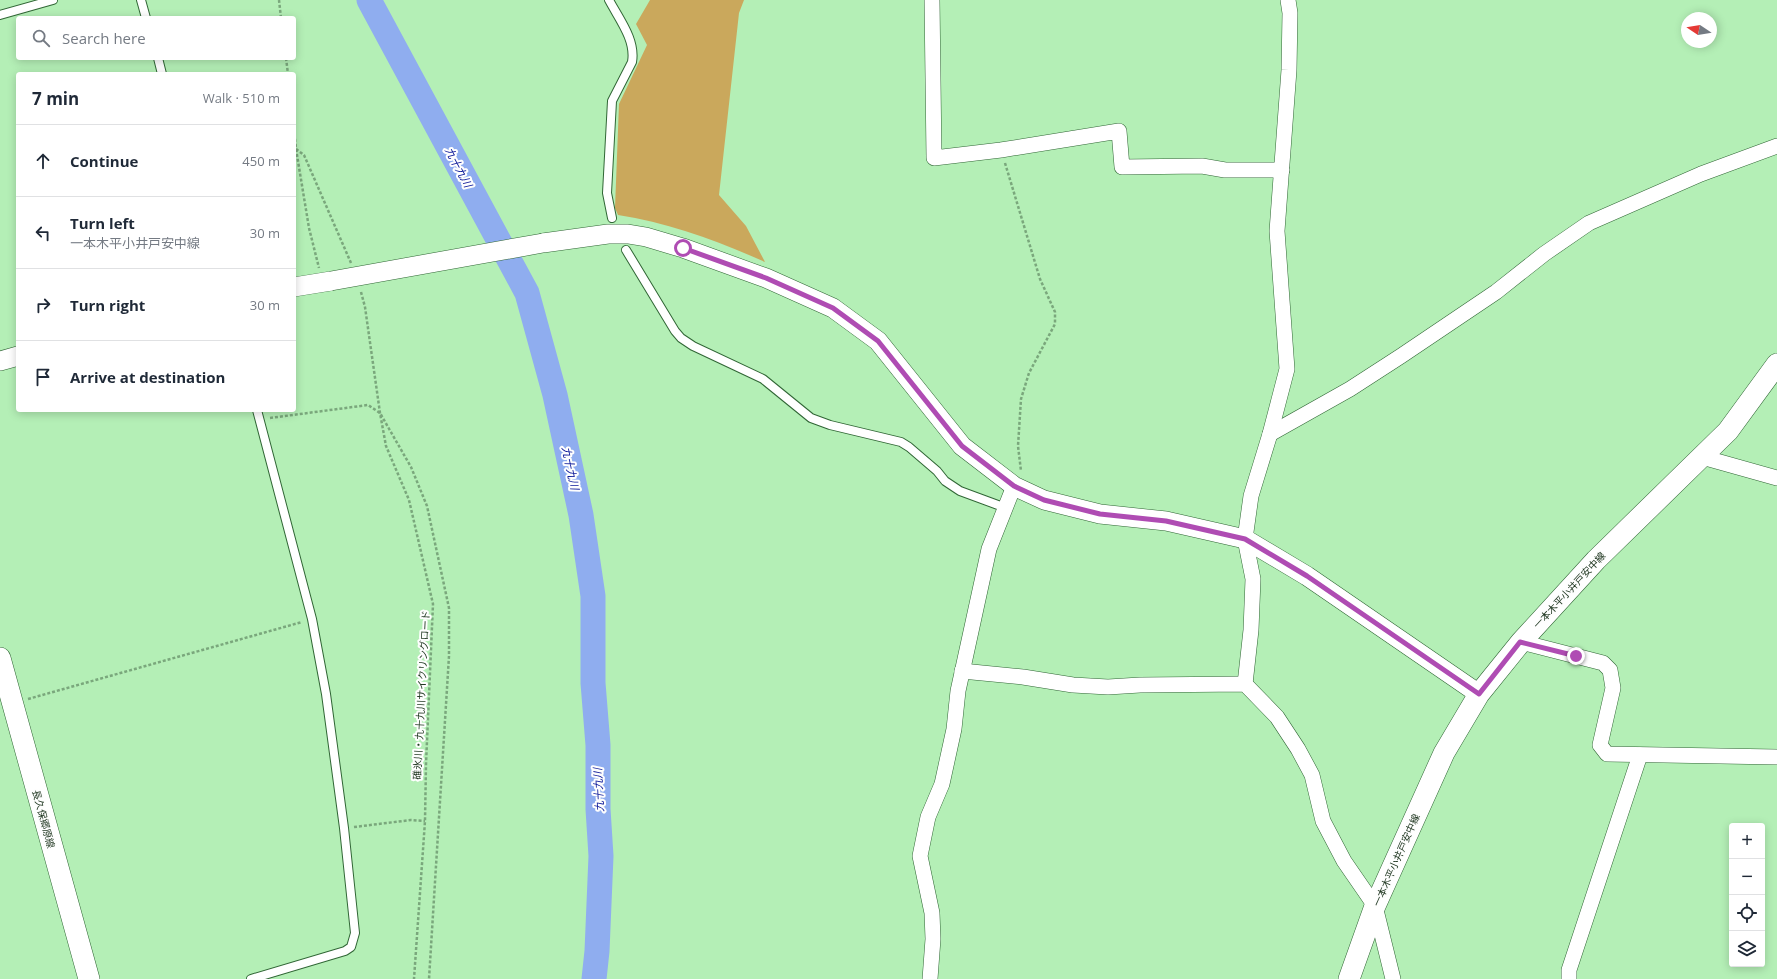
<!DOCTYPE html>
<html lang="en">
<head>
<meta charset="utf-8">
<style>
	:root { --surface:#fff; --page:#f2f2f3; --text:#1f2937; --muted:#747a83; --line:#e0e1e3 }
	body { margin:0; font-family:"Open Sans","Noto Sans JP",sans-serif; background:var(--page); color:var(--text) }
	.controls { position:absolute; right:12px; bottom:12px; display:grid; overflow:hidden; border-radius:4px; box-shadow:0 2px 10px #0003 }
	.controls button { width:36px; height:36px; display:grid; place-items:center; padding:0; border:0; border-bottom:1px solid var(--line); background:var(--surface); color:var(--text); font:20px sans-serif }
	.compass { position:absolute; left:1681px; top:12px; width:36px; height:36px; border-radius:50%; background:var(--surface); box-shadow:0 2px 10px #0003; rotate:282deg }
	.stop { position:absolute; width:12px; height:12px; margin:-9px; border:3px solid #af4cb3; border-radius:50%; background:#fff }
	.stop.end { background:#af4cb3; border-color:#fff; box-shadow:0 1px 4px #0008 }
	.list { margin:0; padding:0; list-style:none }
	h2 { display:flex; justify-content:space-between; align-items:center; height:52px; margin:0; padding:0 16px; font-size:17px }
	h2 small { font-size:13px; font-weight:400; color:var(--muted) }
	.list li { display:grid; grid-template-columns:26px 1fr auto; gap:12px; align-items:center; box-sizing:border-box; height:72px; padding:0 16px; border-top:1px solid var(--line) }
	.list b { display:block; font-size:15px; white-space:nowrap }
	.list p { margin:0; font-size:13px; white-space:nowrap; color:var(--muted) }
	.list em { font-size:13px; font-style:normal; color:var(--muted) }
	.icon { flex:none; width:22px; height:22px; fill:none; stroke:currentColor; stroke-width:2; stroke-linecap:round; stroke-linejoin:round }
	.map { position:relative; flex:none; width:1777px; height:979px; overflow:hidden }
	.search { position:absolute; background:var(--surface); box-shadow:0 2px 10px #0003; left:16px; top:16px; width:280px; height:44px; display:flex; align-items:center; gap:10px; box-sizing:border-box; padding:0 14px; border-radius:4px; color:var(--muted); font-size:15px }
	.panel { position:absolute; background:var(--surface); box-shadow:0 2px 10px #0003; left:16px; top:72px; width:280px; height:340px; border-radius:4px }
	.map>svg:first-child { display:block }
</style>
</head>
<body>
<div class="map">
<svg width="1777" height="979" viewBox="0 0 1777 979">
	<rect width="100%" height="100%" fill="#b4efb6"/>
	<path fill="#caa85c" d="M650,0H744L739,13L719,195L746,226L765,262C718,241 669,223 618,215L615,208L619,104L647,45L636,24Z"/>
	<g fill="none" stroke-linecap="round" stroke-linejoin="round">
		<polyline stroke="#8fadef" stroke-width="25" points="369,0 527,293 555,395 581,515 593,596 593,683 598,745 598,809 601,856 597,951 594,979"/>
		<g stroke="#306635" stroke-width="10">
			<g id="service">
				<polyline points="141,0 146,18"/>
				<path d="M609,0C619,19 636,40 632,62L612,101L607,193L612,218"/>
				<polyline points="0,15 53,0"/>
				<polyline points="158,58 162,74"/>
				<polyline points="626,250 675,331 681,338 693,346 763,379 811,418 830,425 901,442 909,447 937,471 945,481 960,491 1006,508"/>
				<polyline points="251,979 345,951 351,947 355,933 344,828 326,694 312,619 257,410"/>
			</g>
		</g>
		<g stroke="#306635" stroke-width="16">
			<g id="minor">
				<polyline points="932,0 934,158 1001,150 1119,131 1122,167 1202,166 1225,170 1282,170"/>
				<polyline points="1270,434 1350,389 1401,356 1496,292 1544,254 1589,223 1701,174 1777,146"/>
				<polyline points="1702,457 1777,478"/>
				<polyline points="1521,642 1603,663 1610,670 1613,688 1600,745 1607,754 1777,757"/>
				<polyline points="962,671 1023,677 1073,685 1108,687 1140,685 1245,684 1277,717 1298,749 1312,775 1323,821 1344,861 1375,906 1393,979"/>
				<polyline points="1245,684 1251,630 1253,579 1245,539 1251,496 1270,434 1287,369 1277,231 1289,70 1290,13 1288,0"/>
				<polyline points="930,979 933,939 932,913 920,856 928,817 942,784 954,729 958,691 989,549 1014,486"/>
				<polyline points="1569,979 1569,970 1640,755"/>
			</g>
		</g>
		<g stroke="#306635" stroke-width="20">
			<g id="tertiary">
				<polyline points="543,243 608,234 628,234 646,237 683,248 766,278 833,308 878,341 962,446 1014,486 1044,500 1100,514 1166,521 1245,539 1307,576 1479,694"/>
				<polyline points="294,287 331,281"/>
				<polyline points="0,361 18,356"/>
			</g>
		</g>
		<g stroke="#306635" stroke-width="22">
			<g id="secondary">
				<polyline points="0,658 89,979"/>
				<polyline points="1349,979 1375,906 1444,753 1479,694 1521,642 1596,560 1728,431 1777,364"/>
			</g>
		</g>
		<g stroke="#7aa77c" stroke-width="2.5" stroke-dasharray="3 2" stroke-linecap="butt">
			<polyline points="279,0 281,18"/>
			<polyline points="286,58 288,74"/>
			<polyline points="294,129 296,149 304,155 351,263"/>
			<polyline points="296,149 309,228 319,268"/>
			<polyline points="1005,163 1040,279 1055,312 1055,324 1029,373 1021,399 1018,446 1021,471"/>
			<polyline points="361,292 365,307 380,413 386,446 409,500 433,604 426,764 425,821 414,979"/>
			<polyline points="270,418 368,405 380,413 411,467 427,506 449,608 449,656 429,979"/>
			<polyline points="28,699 302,622"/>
			<polyline points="354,827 411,820 425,821"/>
		</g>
		<use href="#service" stroke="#fff" stroke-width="8"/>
		<use href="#minor" stroke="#fff" stroke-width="15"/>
		<use href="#tertiary" stroke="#fff" stroke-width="19"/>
		<use href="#secondary" stroke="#fff" stroke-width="21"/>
		<g stroke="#306635" stroke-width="20" stroke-linecap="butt">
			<polyline id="tertiary-bridge" points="331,281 543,243"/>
		</g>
		<use href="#tertiary-bridge" stroke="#fff" stroke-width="19"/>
	</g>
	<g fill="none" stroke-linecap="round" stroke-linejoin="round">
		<polyline stroke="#af4cb3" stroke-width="5" points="683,248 766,278 833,308 878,341 962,446 1014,486 1044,500 1100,514 1166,521 1245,539 1307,576 1479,694 1520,642 1576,656"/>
	</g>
	<g text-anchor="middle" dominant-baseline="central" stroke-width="4" stroke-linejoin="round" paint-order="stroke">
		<g font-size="10" fill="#243b25" stroke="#fefefe">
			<text transform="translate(1569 590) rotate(-47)">一本木平小井戸安中線</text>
			<text transform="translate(421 695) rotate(-87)">碓氷川・九十九川サイクリングロード</text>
			<text transform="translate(44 819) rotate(75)">長久保郷原線</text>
			<text transform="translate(1396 860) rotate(-66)">一本木平小井戸安中線</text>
		</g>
		<g font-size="11" font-style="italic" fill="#081497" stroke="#fefefe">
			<text transform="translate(459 167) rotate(62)">九十九川</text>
			<text transform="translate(571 468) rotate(78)">九十九川</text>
			<text transform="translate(598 790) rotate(-93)">九十九川</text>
		</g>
	</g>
</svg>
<div class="controls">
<button>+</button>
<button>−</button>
<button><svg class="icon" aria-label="locate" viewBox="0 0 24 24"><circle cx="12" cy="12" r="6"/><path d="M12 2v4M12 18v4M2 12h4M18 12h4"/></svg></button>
<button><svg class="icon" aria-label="layers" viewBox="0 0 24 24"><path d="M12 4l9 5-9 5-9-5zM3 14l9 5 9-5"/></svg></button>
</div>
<svg class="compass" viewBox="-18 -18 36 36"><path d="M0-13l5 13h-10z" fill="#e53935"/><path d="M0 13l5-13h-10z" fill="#747a83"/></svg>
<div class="stop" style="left:683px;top:248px"></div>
<div class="stop end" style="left:1576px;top:656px"></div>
<div class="search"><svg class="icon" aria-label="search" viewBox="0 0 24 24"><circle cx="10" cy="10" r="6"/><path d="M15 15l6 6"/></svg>Search here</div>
<section class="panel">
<h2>7 min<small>Walk · 510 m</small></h2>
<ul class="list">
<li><svg class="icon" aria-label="ahead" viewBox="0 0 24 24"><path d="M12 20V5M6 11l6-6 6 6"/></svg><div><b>Continue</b></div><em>450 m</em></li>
<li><svg class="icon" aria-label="left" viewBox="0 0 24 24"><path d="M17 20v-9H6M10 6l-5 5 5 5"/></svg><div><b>Turn left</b><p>一本木平小井戸安中線</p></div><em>30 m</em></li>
<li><svg class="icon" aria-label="right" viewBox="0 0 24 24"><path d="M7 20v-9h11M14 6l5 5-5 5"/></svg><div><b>Turn right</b></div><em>30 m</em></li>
<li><svg class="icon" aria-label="arrive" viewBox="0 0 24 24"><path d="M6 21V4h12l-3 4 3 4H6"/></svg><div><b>Arrive at destination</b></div></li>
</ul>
</section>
</div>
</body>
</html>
